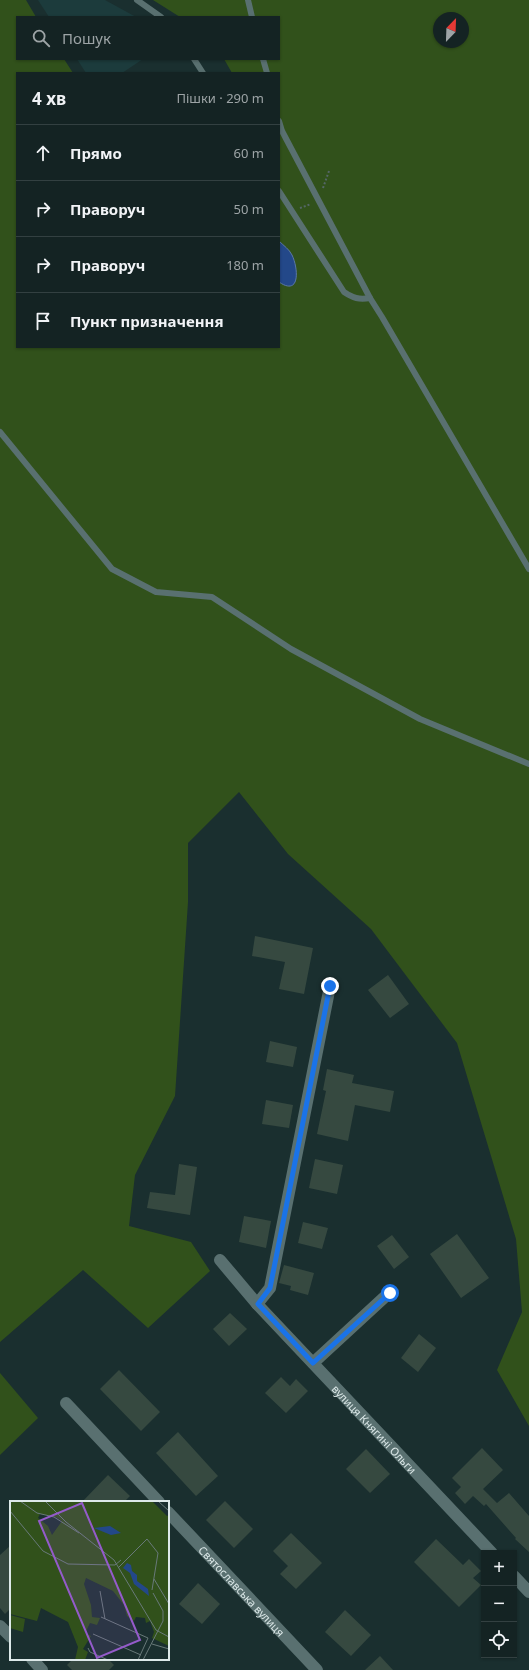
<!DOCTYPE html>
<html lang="uk">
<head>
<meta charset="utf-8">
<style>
	:root { --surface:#142323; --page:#212f30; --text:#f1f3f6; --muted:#9da4a6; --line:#334041 }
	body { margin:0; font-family:"Noto Sans",sans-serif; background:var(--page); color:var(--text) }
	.controls { position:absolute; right:12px; bottom:12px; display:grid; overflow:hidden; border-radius:0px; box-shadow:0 1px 3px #0004 }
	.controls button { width:36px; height:36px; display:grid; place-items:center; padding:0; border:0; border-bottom:1px solid var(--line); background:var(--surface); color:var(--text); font:20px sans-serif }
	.compass { position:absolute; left:433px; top:12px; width:36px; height:36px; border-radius:50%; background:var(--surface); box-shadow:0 1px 3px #0004; rotate:23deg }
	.stop { position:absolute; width:12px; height:12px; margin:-9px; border:3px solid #1a73e8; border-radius:50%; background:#fff }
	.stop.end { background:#1a73e8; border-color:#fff; box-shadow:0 1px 4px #0008 }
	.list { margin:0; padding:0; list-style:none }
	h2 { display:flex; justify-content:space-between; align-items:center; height:52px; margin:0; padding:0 16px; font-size:17px }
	h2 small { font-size:13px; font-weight:400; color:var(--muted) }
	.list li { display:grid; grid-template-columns:26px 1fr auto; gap:12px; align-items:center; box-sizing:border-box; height:56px; padding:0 16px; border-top:1px solid var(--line) }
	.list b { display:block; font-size:15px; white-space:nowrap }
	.list em { font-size:13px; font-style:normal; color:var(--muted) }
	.icon { flex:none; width:22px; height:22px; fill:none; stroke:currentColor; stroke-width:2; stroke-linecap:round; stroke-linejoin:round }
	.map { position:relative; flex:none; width:529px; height:1670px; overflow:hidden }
	.search { position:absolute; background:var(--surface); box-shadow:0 1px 3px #0004; left:16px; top:16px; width:264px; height:44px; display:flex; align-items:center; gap:10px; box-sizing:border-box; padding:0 14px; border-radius:0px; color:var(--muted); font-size:15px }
	.panel { position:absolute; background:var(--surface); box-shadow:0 1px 3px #0004; left:16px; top:72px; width:264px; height:276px; border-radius:0px }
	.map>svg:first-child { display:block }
</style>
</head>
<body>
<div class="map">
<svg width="529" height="1670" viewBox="0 0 529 1670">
	<rect width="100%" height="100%" fill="#1a2f2f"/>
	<g fill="#1c3b3c">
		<polygon points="38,0 105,0 136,17 49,17"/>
		<polygon points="77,59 143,59 122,73 86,73"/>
	</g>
	<g fill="#31511b" fill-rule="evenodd">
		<path d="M0,0H26L36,17H17V59H64L73,73H17V347H279V73H232L224,59H279V17H180L153,0H529V1426L497,1370L522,1312L516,1239L457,1043L371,929L288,854L239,792L188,843V902L175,1096L135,1175L129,1226L191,1242L210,1271L148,1328L83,1270L0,1342ZM439,18H463V42H439Z"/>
		<polygon points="0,1373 38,1418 0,1455"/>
	</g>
	<path fill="#234889" stroke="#5b78a6" d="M279,241C284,246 289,249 292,255C298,267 301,297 279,282Z"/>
	<g fill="#364940">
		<polygon points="255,936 313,948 304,994 279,989 285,962 252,956"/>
		<polygon points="388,975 409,1004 390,1018 368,990"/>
		<polygon points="270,1041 297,1047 293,1067 266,1062"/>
		<polygon points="327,1069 354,1075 352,1083 394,1091 390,1112 355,1105 348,1141 317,1134 326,1091 323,1090"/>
		<polygon points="266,1100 293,1105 289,1128 262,1124"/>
		<polygon points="315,1159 343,1165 337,1194 309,1188"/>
		<polygon points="179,1164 197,1167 190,1215 147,1208 150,1192 175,1195"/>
		<polygon points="244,1216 271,1221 266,1248 239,1242"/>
		<polygon points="303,1222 328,1228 322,1249 298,1243"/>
		<polygon points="457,1234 489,1278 461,1298 430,1254"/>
		<polygon points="392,1235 409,1257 394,1269 377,1246"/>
		<polygon points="284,1265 314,1273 308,1295 290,1290 291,1286 279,1283"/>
		<polygon points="230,1313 247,1329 229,1346 213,1329"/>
		<polygon points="419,1334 436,1348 418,1372 401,1358"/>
		<polygon points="119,1370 160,1412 141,1431 100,1389"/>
		<polygon points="281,1377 290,1386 296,1379 308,1391 286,1413 265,1393"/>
		<polygon points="178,1432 218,1476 196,1496 156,1453"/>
		<polygon points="482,1448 503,1470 483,1489 497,1503 509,1493 529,1516 529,1552 515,1539 516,1538 486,1504 484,1506 473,1496 465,1504 455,1493 461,1487 452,1478"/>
		<polygon points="366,1449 390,1474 370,1493 346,1469"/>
		<polygon points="108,1475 130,1496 124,1502 82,1502"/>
		<polygon points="225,1501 253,1529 234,1548 206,1520"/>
		<polygon points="291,1533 322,1563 296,1589 280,1574 288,1566 273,1551"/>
		<polygon points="436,1539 463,1565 469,1559 481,1571 473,1578 481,1585 459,1607 414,1562"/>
		<polygon points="11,1545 11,1608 5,1614 0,1608 0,1555"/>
		<polygon points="198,1583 220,1604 202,1624 179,1604"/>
		<polygon points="345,1610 371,1635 351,1656 325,1632"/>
		<polygon points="380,1656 393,1670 365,1670"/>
		<polygon points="73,1659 108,1659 114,1665 109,1670 72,1670 67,1665"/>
	</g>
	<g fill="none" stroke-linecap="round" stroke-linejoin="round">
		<g stroke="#556767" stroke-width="2" stroke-dasharray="2 2" stroke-linecap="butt">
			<polyline points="323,188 329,171"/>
			<polyline points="300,208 311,204"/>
		</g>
		<g stroke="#597070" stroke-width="6">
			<polyline points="137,0 161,17"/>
			<polyline points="248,0 252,17"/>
			<polyline points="194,59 203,73"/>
			<polyline points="263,59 267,73"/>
			<polyline points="279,121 282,131 370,298 382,317 529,569"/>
			<path d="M279,191L344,292C353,298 359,300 370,298"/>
			<polyline points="0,432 112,569 156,592 212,597 291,649 420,719 529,764"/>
		</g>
		<g stroke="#597070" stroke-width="12">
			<path id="s1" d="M220,1260L257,1304L492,1553"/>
			<polyline points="257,1304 270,1288 330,986"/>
			<polyline points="313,1363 389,1293"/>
			<polyline points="66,1403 159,1502"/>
			<path id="s2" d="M168,1512L317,1670"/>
			<polyline points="514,1576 529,1592"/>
			<polyline points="0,1626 11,1637"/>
			<polyline points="32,1659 42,1670"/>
		</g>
	</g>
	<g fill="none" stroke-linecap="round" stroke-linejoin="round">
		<polyline stroke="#1a73e8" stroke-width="5" points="330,986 270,1288 258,1304 313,1363 390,1293"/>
	</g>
	<g text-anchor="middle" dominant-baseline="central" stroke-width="3" stroke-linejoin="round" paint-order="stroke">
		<g font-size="11" fill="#dde9e9" stroke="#0c1515">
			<text stroke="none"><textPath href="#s1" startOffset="229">вулиця Княгині Ольги</textPath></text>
			<text stroke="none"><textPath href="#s2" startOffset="108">Святославська вулиця</textPath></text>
		</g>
	</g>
	<g transform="translate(10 1501)">
		<rect width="159" height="159" fill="#1a2f2f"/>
		<path d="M0,0H142L157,15L159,14V145L142,137L144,131L140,120L136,122L135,117L126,116L124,120L117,115L114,104L103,90L76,77L74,83L81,104L82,116L90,117L87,124L80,122L75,132L81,135L73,148L78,151L75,159H65L68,146L58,121L31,107L27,120L0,113ZM30,13L46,16L52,20L42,34L38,25L28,17ZM0,114L15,118L13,131L0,127Z" fill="#31511b" fill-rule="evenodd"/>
		<path d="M100,25L111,32L101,34L84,27ZM117,62L121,64L122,70L127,74V80L138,88L139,95L124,83L120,72L113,67Z" fill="#234889"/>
		<path fill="none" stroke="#687979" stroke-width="1" d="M10,0L27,12L44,16L69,32M35,0L56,21L104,59L146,129L159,136M148,0L159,10M0,10L33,50L58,63L105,64L111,59M109,66L137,38L148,52L142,89M144,78L159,103M90,90L95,118M91,116L138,137L128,159M83,133L131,154M142,143L159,148M78,147L80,151L98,159M133,159L153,120V110L143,92"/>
		<path fill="#945bca" fill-opacity="0.15" stroke="#945bca" stroke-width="2" d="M72,2L130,139L87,157L29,20Z"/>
		<rect width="159" height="159" fill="none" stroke="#dde9e9" stroke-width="2"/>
	</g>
</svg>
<div class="controls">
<button>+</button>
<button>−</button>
<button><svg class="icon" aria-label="locate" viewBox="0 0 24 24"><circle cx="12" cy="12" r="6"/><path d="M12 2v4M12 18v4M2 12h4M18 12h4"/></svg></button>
</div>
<svg class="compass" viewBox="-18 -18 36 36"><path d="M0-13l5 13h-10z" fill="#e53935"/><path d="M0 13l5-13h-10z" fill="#9da4a6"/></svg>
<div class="stop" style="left:390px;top:1293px"></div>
<div class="stop end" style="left:330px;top:986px"></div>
<div class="search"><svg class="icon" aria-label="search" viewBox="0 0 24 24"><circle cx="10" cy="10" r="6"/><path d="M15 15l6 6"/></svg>Пошук</div>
<section class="panel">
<h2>4 хв<small>Пішки · 290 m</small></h2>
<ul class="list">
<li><svg class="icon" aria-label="ahead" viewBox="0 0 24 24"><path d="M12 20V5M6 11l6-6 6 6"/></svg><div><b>Прямо</b></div><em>60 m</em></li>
<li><svg class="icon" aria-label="right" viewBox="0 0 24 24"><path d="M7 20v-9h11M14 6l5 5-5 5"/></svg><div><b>Праворуч</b></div><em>50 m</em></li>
<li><svg class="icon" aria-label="right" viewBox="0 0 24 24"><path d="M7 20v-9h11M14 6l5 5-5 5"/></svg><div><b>Праворуч</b></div><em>180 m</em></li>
<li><svg class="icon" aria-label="arrive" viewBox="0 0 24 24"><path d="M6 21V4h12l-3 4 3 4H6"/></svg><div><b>Пункт призначення</b></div></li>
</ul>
</section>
</div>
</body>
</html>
